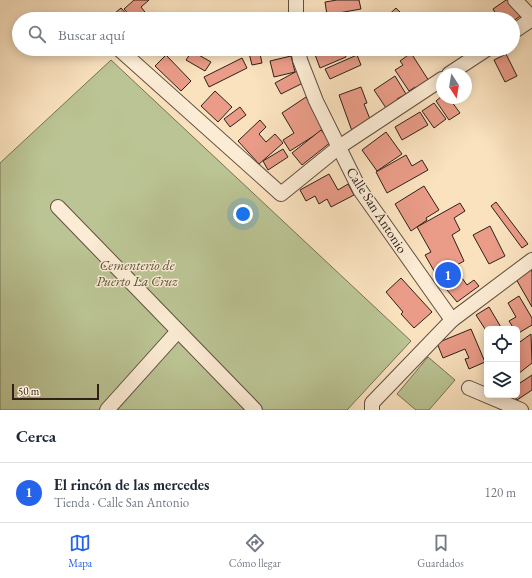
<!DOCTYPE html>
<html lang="es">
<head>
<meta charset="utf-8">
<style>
	:root { --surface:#fff; --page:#f2f2f3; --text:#1f2937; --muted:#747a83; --line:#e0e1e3; --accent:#2563eb }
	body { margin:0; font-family:"EB Garamond",serif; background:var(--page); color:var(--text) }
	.controls { position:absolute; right:12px; bottom:12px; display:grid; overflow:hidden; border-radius:6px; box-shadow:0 2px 10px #0003 }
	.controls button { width:36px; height:36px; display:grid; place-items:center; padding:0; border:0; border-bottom:1px solid var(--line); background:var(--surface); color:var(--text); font:20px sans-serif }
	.compass { position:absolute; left:436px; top:68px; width:36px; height:36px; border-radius:50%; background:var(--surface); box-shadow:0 2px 10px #0003; rotate:168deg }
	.scale { position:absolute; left:12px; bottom:10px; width:87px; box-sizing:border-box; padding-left:4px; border:2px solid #2f2018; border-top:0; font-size:11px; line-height:14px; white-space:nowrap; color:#2f2018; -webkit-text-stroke:3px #fcecd5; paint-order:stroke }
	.you { position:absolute; left:243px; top:214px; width:14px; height:14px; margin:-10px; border:3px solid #fff; border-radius:50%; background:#1a73e8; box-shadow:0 0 0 6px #1a73e833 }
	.badge { display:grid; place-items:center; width:26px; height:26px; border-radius:50%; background:var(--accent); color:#fff; font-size:13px; font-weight:700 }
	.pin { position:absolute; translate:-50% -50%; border:2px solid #fff; box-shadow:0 1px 4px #0006 }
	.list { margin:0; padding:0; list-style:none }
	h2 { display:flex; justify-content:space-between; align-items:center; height:52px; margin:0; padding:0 16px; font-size:17px }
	h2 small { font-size:13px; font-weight:400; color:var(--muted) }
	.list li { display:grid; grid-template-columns:26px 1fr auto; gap:12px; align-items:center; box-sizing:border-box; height:60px; padding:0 16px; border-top:1px solid var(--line) }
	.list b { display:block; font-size:15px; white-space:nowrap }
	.list p { margin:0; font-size:13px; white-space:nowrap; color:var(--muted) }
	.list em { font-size:13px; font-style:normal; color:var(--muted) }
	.icon { flex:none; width:22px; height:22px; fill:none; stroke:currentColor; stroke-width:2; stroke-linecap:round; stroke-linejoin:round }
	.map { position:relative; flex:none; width:532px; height:410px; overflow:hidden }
	.search { position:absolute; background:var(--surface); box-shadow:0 2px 10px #0003; left:12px; right:12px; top:12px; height:44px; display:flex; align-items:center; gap:10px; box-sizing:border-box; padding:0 14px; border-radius:22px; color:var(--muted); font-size:15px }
	.sheet { height:112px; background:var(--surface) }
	nav { display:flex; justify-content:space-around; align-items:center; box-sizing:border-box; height:56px; border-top:1px solid var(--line); background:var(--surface); font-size:11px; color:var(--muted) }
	nav a { display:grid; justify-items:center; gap:2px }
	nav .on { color:var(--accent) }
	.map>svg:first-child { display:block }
</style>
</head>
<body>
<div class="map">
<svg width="532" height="410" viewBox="0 0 532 410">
	<rect width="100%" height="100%" fill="#fae2bf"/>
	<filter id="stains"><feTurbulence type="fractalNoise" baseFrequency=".005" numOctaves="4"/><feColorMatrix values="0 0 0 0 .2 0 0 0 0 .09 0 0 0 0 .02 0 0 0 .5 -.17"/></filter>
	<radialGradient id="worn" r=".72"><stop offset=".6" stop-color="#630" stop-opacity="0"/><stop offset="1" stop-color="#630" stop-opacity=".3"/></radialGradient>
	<g fill="#bbc494" stroke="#757256">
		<polygon points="111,60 411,341 347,410 0,410 0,163"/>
		<polygon points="428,357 455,380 429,410 416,410 397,394"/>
	</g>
	<g fill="#ea9c88" stroke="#2f2018">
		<polygon points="134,0 149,0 141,7 148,16 145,19 133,19 124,9"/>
		<polygon points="337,0 359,0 361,9 327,15 325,2"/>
		<polygon points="506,0 512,0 522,15 513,21 513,19 499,19 493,9"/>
		<polygon points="121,8 130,18 108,19"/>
		<polygon points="396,8 407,19 384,19"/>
		<polygon points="341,13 343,19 320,19 319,17"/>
		<polygon points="228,49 240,49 241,51 229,53"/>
		<polygon points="248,49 259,49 262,63 252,65"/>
		<polygon points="271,49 284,49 285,52 272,54"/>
		<polygon points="322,49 343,49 346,57 320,68 314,52"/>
		<polygon points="192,51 211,62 205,71 186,60"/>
		<polygon points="411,53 429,81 417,90 415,87 409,91 395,70 403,65 400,61"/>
		<polygon points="506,54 517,76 505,82 494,60"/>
		<polygon points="166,55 191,81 181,91 155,66"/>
		<polygon points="357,55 361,65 330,79 325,69"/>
		<polygon points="291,56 295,72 274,77 270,61"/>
		<polygon points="242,58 247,68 209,87 204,77"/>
		<polygon points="299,70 305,82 281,94 275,83"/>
		<polygon points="395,76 406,94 397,99 400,103 388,111 374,90"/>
		<polygon points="361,87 367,103 364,104 372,124 352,131 339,95"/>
		<polygon points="215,91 232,107 218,122 201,106"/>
		<polygon points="442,96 442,98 449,98 460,113 449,120 436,101"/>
		<polygon points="306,97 326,128 290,151 283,140 294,133 282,113"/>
		<polygon points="434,103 446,119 434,128 422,111"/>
		<polygon points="240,107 246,115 230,127 224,119"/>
		<polygon points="420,112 428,125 402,140 395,127"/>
		<polygon points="260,120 266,127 259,134 266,142 275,134 283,143 259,164 238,141"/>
		<polygon points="321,130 331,142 302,165 292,153"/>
		<polygon points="386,132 402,154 377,171 362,150"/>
		<polygon points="283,149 288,157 268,170 263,161"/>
		<polygon points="406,155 412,166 422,160 428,170 387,193 376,172"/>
		<polygon points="329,174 338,190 348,184 354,195 331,207 327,199 319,204 315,196 306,201 300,190"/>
		<polygon points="424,186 439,210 426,218 427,220 411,231 395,204"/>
		<polygon points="496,202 528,244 522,248 491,206"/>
		<polygon points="460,203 465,211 454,218 460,230 452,235 464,261 437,276 425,255 431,252 417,227"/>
		<polygon points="490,226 505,256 489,264 473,235"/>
		<polygon points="531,270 532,272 532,307 516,279"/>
		<polygon points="401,278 432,312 414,328 401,314 403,312 386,292"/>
		<polygon points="462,278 467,285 474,280 479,286 457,302 447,290"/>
		<polygon points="519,296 532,318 532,325 517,334 517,329 514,329 509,321 516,317 508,303"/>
		<polygon points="489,307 502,329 487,329 487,332 476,315"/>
		<polygon points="471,329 485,362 469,369 465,359 469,358 465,349 443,358 437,343"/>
		<polygon points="531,334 532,363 518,374 517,344"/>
		<polygon points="532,375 532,390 517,400 514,395 517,395 517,385"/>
	</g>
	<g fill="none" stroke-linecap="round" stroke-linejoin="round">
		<g stroke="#625042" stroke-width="16">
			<g id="minor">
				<polyline points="515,0 532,18"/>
				<polyline points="296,19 296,0"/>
				<polyline points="513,32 532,19"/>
				<polyline points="119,49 281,194 339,147 442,79"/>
				<polyline points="298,49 300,60 316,101 360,190 452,320"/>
				<polyline points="449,74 487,49"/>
				<polyline points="58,207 255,410"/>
				<polyline points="469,388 521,410"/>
				<polyline points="107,410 178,331"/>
				<polyline points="372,410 372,403 452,320 532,260"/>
			</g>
		</g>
		<use href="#minor" stroke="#fcecd5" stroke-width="14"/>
	</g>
	<g text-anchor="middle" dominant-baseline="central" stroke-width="3" stroke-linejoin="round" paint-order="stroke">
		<g font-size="14" fill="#2f2018" stroke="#fcecd5">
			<text transform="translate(377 210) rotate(57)">Calle San Antonio</text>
		</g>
		<g font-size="14" font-style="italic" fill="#59513d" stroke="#fcecd5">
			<text x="137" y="265">Cementerio de<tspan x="137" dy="16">Puerto La Cruz</tspan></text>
		</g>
	</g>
	<rect width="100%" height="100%" filter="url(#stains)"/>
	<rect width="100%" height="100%" fill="url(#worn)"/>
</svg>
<div class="controls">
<button><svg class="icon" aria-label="locate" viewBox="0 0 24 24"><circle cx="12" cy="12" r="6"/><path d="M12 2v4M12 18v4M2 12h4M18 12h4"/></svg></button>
<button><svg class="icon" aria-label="layers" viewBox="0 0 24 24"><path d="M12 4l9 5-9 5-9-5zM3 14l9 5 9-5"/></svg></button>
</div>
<svg class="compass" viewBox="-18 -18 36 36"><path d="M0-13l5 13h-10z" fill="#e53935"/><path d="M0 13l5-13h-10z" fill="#747a83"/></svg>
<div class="scale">50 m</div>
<div class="you"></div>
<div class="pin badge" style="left:448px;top:275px">1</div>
<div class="search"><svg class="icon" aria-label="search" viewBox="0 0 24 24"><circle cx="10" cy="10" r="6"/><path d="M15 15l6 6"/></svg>Buscar aquí</div>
</div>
<section class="sheet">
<h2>Cerca<small></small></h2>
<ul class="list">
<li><span class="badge">1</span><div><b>El rincón de las mercedes</b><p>Tienda · Calle San Antonio</p></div><em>120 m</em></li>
</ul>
</section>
<nav>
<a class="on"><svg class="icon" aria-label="map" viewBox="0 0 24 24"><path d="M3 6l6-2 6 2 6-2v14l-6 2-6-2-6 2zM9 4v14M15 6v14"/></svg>Mapa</a>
<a><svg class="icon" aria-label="directions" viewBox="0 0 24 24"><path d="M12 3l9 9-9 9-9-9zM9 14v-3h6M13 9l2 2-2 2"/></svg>Cómo llegar</a>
<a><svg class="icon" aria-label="saved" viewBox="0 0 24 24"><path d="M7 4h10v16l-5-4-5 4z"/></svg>Guardados</a>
</nav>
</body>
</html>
